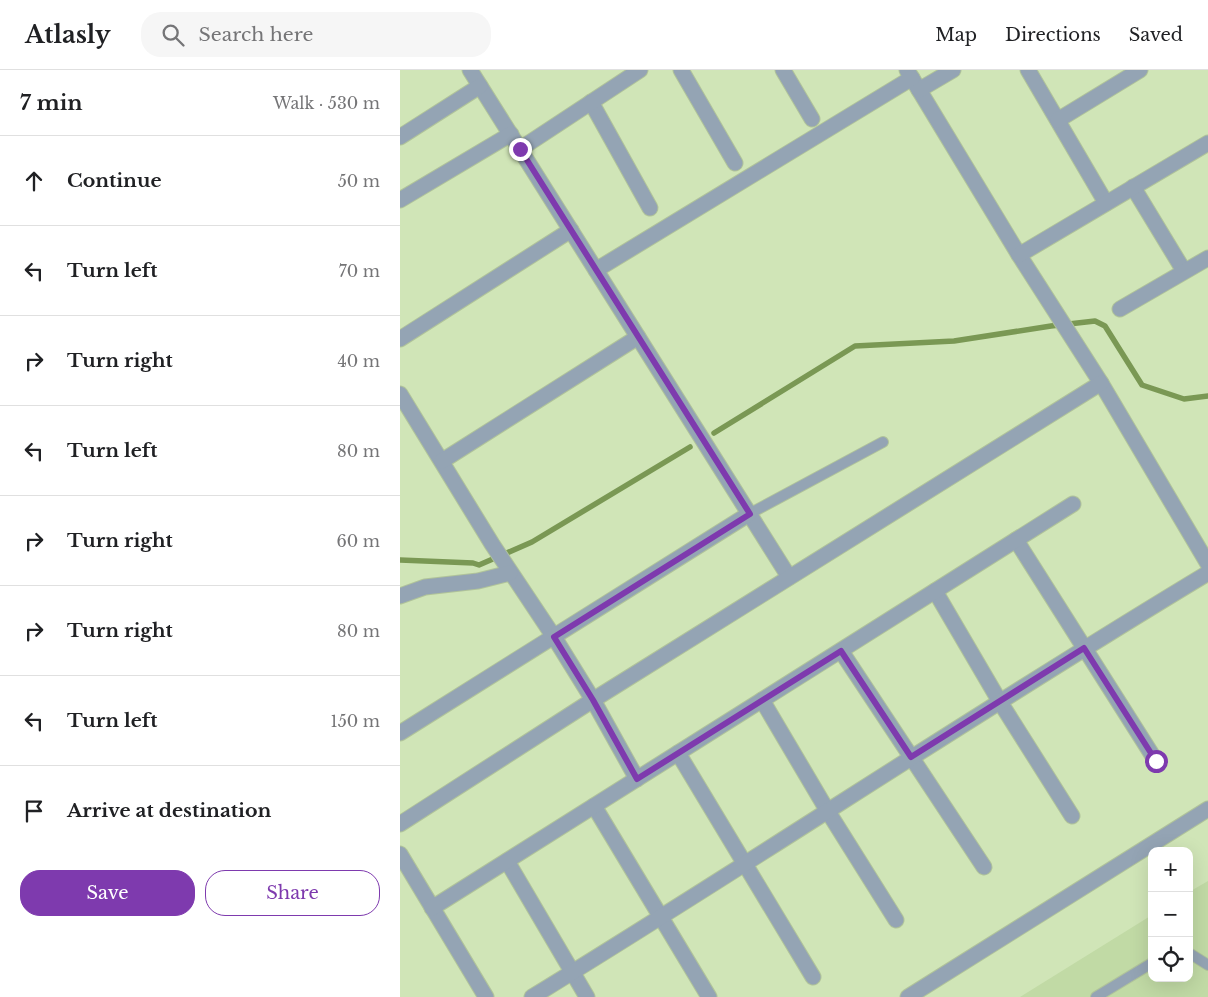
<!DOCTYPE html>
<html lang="en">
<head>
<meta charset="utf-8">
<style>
	:root { --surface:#fff; --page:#f6f6f6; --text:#202124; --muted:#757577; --line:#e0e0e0; --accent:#7e3aae }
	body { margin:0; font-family:"Libre Baskerville",serif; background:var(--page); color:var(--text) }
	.controls { position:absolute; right:15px; bottom:15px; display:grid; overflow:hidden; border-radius:10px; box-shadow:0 5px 20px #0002 }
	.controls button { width:45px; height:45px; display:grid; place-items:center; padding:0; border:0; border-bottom:1px solid var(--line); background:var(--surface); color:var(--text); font:25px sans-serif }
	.stop { position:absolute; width:15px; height:15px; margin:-11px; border:4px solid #7e3aae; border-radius:50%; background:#fff }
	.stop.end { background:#7e3aae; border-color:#fff; box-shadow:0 1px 5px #0008 }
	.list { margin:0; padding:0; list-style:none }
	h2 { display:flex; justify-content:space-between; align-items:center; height:65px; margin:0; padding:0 20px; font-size:21px }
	h2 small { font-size:16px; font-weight:400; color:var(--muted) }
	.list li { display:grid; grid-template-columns:32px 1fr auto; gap:15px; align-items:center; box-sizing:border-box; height:90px; padding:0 20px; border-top:1px solid var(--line) }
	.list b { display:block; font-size:19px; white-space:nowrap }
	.list em { font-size:16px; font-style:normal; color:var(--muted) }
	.actions { display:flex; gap:10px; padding:15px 20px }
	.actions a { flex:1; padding:11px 0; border:1px solid var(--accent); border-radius:20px; text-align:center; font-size:18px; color:var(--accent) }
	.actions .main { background:var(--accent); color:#fff }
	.icon { flex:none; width:28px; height:28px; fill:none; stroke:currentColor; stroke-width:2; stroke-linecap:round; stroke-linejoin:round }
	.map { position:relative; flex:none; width:808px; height:927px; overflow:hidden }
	header { display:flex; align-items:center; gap:30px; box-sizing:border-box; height:70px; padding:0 25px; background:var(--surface); border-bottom:1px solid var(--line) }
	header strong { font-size:24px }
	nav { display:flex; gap:28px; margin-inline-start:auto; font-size:18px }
	.search { width:350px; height:45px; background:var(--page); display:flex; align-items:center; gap:12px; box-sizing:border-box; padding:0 18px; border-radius:20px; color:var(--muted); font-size:19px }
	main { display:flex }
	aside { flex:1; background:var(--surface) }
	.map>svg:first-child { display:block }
</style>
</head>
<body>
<header>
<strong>Atlasly</strong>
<div class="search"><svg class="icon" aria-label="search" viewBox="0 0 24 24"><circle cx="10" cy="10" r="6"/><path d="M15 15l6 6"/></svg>Search here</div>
<nav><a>Map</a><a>Directions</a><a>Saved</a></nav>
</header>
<main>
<aside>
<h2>7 min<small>Walk · 530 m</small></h2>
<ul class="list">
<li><svg class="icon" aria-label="ahead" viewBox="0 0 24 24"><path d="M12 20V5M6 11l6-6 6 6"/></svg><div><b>Continue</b></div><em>50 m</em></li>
<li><svg class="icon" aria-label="left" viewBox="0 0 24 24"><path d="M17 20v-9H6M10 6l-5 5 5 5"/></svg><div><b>Turn left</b></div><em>70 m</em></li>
<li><svg class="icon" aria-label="right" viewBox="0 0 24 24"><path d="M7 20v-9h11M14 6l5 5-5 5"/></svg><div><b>Turn right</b></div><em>40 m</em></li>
<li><svg class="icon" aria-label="left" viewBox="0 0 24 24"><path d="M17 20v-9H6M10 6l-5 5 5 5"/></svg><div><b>Turn left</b></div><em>80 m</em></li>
<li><svg class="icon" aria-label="right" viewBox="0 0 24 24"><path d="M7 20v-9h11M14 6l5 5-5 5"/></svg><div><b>Turn right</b></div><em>60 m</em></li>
<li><svg class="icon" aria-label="right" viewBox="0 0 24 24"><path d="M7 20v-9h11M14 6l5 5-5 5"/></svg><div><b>Turn right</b></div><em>80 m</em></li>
<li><svg class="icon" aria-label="left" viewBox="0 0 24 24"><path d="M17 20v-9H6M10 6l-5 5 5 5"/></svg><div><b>Turn left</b></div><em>150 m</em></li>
<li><svg class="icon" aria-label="arrive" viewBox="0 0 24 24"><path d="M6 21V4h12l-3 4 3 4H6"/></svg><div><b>Arrive at destination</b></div></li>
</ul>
<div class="actions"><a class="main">Save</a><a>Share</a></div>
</aside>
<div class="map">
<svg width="808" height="927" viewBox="0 0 808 927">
	<rect width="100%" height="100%" fill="#d0e5b7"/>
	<polygon fill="#c1daa5" points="808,811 808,927 620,927 752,845 752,908 789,908 789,822"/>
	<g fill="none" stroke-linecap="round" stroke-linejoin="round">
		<g stroke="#7a9854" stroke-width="5.5">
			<polyline points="314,363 455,276 554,271 651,256 695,251 705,256 742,315 784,329 808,326"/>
			<polyline points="0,490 73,493 79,495 132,472 290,377"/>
		</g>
		<g stroke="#b0c39a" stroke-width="12">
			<g id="lane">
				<polyline points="349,444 483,372"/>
				<polyline points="789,883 808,895"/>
				<polyline points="696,927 752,893"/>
			</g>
		</g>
		<g stroke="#b0c39a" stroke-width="17">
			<g id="street">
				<polyline points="70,0 389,507"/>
				<polyline points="281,0 335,93"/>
				<polyline points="383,0 412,49"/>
				<polyline points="507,0 619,185 701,313 808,494"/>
				<polyline points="628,0 706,133"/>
				<polyline points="519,20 553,0"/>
				<polyline points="191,32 250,138"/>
				<polyline points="658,50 740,0"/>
				<polyline points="0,67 80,16"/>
				<polyline points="120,79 240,0"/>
				<polyline points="733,117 784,201"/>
				<polyline points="0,130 111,64"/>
				<polyline points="619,185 808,73"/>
				<polyline points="196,200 512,8"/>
				<polyline points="720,239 808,188"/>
				<polyline points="0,269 171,160"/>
				<polyline points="0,324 92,474 154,567 193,630 237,709"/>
				<polyline points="42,391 238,267"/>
				<polyline points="616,470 756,691"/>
				<polyline points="535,521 600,632 672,746"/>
				<polyline points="0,526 25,517 78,511 110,503"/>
				<polyline points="441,581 584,797"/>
				<polyline points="362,630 427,740 496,850"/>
				<polyline points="0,663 349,444"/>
				<polyline points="278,683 413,907"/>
				<polyline points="194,736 309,927"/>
				<polyline points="0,754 193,630 701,313"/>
				<polyline points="0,784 86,927"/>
				<polyline points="107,791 187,927"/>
				<polyline points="32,838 673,434"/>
				<path d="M132,927C359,788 580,640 808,503"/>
				<polyline points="508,927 808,739"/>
			</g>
		</g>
		<use href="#lane" stroke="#94a4b4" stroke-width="10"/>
		<use href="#street" stroke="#94a4b4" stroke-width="15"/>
	</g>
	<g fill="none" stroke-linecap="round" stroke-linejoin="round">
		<polyline stroke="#7e3aae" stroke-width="6" points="120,79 350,444 154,567 193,630 237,709 441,581 511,687 684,578 756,691"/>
	</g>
</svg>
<div class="controls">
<button>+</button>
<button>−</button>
<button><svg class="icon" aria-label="locate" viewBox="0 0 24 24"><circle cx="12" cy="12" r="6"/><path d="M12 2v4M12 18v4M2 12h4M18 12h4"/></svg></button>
</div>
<div class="stop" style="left:756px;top:691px"></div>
<div class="stop end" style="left:120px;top:79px"></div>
</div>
</main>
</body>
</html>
